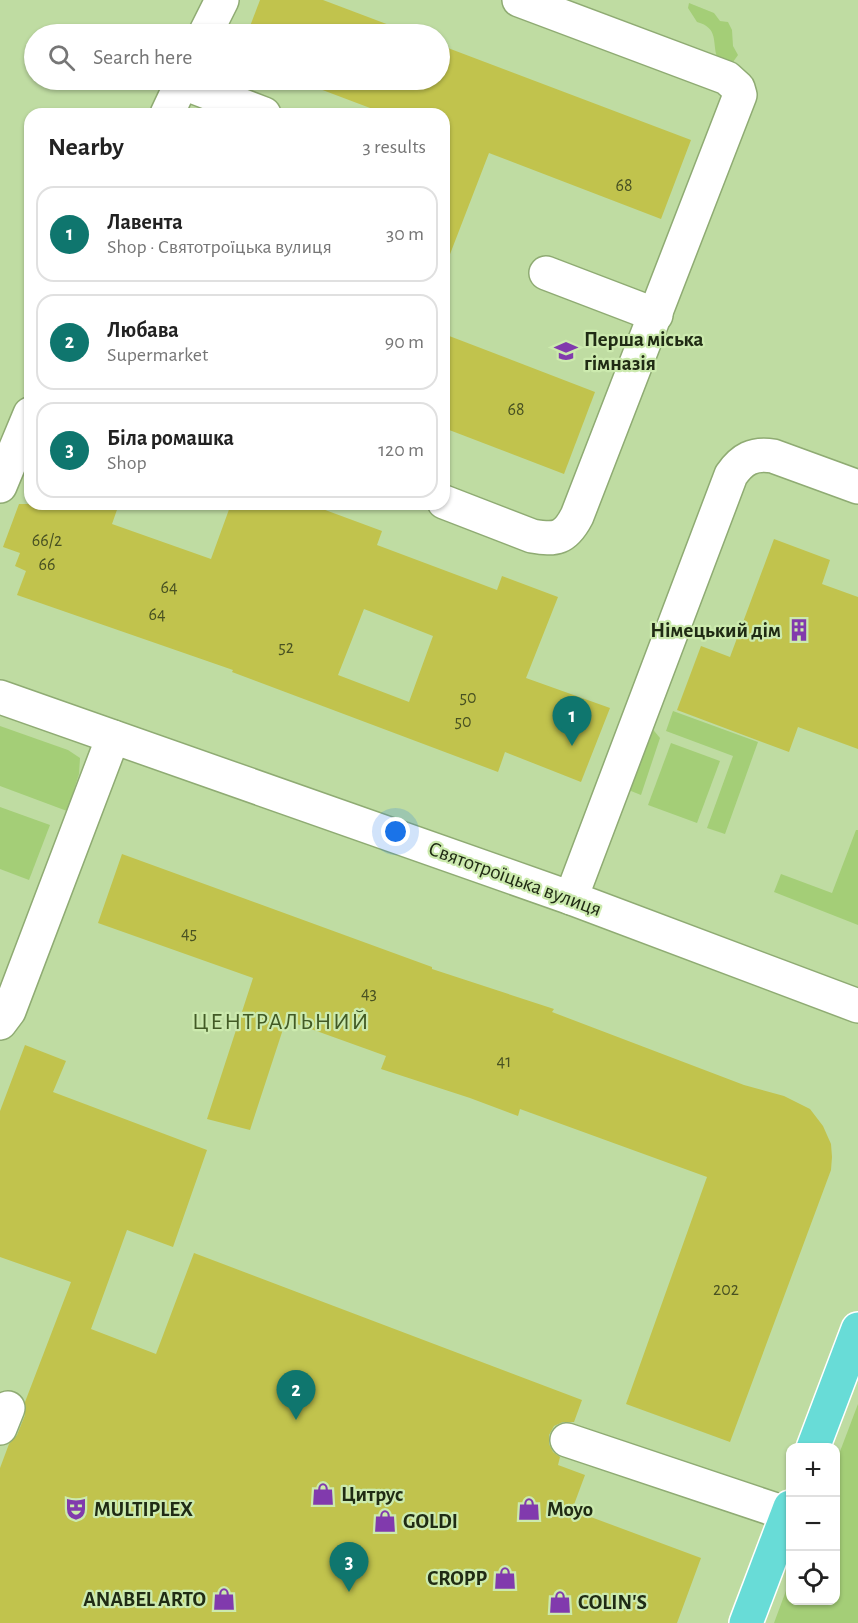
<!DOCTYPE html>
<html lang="en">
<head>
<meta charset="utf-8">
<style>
	:root { --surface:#fff; --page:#f6f6f6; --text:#222; --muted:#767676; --line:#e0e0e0; --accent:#0f766e }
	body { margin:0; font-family:"Alegreya Sans",sans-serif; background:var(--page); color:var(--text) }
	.controls { position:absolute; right:18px; bottom:18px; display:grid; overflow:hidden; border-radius:12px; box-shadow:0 2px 4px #0004 }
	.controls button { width:54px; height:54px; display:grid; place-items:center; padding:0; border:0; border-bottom:2px solid var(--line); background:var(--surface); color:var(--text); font:30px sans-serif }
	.you { position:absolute; left:396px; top:832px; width:21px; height:21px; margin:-15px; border:4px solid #fff; border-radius:50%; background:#1a73e8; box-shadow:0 0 0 9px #1a73e833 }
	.badge { display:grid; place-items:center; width:39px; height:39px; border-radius:50%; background:var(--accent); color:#fff; font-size:20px; font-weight:700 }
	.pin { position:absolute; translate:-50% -50px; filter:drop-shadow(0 2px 3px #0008) }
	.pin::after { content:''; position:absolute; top:32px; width:21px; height:18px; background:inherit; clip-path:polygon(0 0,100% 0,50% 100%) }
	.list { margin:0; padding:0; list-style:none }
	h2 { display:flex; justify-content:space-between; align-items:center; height:78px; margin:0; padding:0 24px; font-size:26px }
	h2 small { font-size:20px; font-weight:400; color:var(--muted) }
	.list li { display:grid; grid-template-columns:39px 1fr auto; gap:18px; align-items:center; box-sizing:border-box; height:96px; margin:0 12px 12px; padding:0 12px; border:2px solid var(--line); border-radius:18px }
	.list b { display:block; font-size:22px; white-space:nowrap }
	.list p { margin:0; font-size:20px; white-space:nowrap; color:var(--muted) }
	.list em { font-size:20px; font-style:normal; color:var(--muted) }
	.icon { flex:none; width:33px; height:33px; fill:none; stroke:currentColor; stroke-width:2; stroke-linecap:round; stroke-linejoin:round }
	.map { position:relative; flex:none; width:858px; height:1623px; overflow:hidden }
	.search { position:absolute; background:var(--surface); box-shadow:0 2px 4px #0004; left:24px; top:24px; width:426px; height:66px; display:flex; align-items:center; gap:15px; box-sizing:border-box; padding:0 21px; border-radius:33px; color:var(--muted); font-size:22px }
	.panel { position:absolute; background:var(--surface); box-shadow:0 2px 4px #0004; left:24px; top:108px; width:426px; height:402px; border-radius:18px }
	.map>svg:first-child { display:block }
</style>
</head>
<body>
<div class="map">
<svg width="858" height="1623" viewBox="0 0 858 1623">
	<rect width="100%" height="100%" fill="#bfdca2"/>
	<g fill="#a4ce77">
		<path d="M689,3L714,13L720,21L728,22L732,30L733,46L738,55L733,62L717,57C712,42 719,28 697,22L688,8Z"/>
		<polygon points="673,711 758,742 725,834 707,828 733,756 666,731"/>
		<polygon points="0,726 68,750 80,758 79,774 67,811 0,786"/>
		<polygon points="650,726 660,738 641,795 626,789"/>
		<polygon points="671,743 720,761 697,823 648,805"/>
		<polygon points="0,807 50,825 29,880 0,869"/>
		<polygon points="856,830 858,830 858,925 774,892 781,874 832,893"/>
		<polygon points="858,1404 858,1623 774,1623 790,1580 790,1600 836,1600 836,1462"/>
	</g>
	<g fill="#c1c34d" fill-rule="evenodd">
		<polygon points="260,0 323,0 413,34 247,34"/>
		<polygon points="440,45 691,140 661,219 489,153 447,262 444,262 444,114 386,114 296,80 440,80"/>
		<polygon points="444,334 595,392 564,474 444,428"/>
		<path d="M19,504H119L112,524L211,559L231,504H309L382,531L377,545L497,590L502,576L558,597L526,678L610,708L581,782L505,752L498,772L232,672L233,670L17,595L26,571L15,566L20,553L3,547ZM364,609L433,636L409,702L338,675Z"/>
		<polygon points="774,539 830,560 822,584 858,597 858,749 798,727 789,752 677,710 701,646 730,657"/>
		<polygon points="122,854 432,967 432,969 554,1009 552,1012 744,1085 784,1096 810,1109 823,1126 831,1144 832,1157 831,1170 730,1442 626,1404 707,1177 520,1109 518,1116 470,1098 381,1069 386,1056 286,1020 250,1130 207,1119 253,978 98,923"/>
		<polygon points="25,1045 66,1061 53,1092 207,1150 173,1247 127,1230 91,1329 156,1354 194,1253 582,1400 574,1422 563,1422 554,1426 549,1435 549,1444 553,1452 560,1457 558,1465 585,1475 572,1510 701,1558 677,1623 0,1623 0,1468 9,1444 17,1435 25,1415 25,1402 71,1282 0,1257 0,1111"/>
	</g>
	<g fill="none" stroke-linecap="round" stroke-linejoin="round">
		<g stroke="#8fab73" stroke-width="36">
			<g id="minor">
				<polyline points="205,34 222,0"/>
				<polyline points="181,82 264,114"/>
				<polyline points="167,114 183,80"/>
				<polyline points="546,273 656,315"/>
				<polyline points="0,486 30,414"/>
				<path d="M444,502L532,536C556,540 565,539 577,516L740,95L738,88L727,78L519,0"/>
				<polyline points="0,697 571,898 858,1006"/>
				<path d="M571,898L731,475C742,459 753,453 773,456L858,487"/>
				<polyline points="0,1023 9,1011 113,737"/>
				<polyline points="0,1428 8,1408"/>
				<polyline points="567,1440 788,1514"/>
			</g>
		</g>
		<g stroke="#fff" stroke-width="36">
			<g id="major">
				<polyline points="813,1448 858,1329"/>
				<polyline points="746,1623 790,1507"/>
			</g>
		</g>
		<use href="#minor" stroke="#fff" stroke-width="33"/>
		<use href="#major" stroke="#68dcd7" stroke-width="33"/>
	</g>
	<defs>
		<g id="school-bare" transform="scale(1.8)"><path d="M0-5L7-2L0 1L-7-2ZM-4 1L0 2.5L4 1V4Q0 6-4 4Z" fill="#813aad" stroke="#cceaae" stroke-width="2.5" paint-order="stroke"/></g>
		<g id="building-bare" transform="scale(1.8)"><path d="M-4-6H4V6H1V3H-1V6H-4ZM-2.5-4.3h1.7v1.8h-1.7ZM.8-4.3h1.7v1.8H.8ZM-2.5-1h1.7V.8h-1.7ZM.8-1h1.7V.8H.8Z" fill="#813aad" stroke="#cceaae" stroke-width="2.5" paint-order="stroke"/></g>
		<g id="shop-bare" transform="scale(1.8)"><path d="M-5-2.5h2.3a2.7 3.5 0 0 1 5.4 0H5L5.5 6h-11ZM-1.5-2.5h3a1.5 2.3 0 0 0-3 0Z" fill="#813aad" stroke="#cceaae" stroke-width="2.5" paint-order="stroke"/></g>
		<g id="theatre-bare" transform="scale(1.8)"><path d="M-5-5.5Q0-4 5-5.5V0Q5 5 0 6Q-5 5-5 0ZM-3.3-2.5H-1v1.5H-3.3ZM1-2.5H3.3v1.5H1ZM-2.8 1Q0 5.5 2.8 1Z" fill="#813aad" stroke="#cceaae" stroke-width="2.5" paint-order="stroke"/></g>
	</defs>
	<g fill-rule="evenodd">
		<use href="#school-bare" x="566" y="351"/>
		<use href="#building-bare" x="799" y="630"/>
		<use href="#shop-bare" x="323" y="1494"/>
		<use href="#theatre-bare" x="76" y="1509"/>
		<use href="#shop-bare" x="529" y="1509"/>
		<use href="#shop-bare" x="385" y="1521"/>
		<use href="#shop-bare" x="505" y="1578"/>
		<use href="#shop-bare" x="224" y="1599"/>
		<use href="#shop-bare" x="560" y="1602"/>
	</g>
	<g text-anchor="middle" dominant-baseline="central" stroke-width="4.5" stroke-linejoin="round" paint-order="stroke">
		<g font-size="18" fill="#485122">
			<text x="624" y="186">68</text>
			<text x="516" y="410">68</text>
			<text x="47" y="541">66/2</text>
			<text x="47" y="565">66</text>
			<text x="169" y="588">64</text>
			<text x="157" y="615">64</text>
			<text x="286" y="648">52</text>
			<text x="468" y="698">50</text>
			<text x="463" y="722">50</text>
			<text x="189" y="934">45</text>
			<text x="369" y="994">43</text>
			<text x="504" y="1062">41</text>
			<text x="726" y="1290">202</text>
		</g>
		<g font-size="21" font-weight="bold" fill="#202b14" stroke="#cceaae" text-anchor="start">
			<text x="584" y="339">Перша міська<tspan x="584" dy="24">гімназія</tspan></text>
			<text x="781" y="630" text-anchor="end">Німецький дім</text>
			<text x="341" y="1494">Цитрус</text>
			<text x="94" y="1509">MULTIPLEX</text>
			<text x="547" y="1509">Moyo</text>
			<text x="403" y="1521">GOLDI</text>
			<text x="487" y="1578" text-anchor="end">CROPP</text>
			<text x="206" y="1599" text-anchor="end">ANABEL ARTO</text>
			<text x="578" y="1602">COLIN'S</text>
		</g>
		<g font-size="21" fill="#202b14" stroke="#cceaae">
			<text transform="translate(515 879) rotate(20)">Святотроїцька вулиця</text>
		</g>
		<g font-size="24" letter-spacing="1.5" fill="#425a25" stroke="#cceaae">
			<text x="281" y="1022">ЦЕНТРАЛЬНИЙ</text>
		</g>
	</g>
</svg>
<div class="controls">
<button>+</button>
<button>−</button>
<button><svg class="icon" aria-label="locate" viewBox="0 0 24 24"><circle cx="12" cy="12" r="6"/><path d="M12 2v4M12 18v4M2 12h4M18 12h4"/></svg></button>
</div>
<div class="you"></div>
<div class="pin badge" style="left:572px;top:746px">1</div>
<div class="pin badge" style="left:296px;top:1420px">2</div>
<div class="pin badge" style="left:349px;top:1592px">3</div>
<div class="search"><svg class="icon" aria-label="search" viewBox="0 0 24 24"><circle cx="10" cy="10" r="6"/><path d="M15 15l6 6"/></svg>Search here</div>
<section class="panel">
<h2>Nearby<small>3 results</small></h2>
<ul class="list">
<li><span class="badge">1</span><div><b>Лавента</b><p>Shop · Святотроїцька вулиця</p></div><em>30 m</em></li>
<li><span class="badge">2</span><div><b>Любава</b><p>Supermarket</p></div><em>90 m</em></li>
<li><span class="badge">3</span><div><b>Біла ромашка</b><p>Shop</p></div><em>120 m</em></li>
</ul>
</section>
</div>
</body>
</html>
